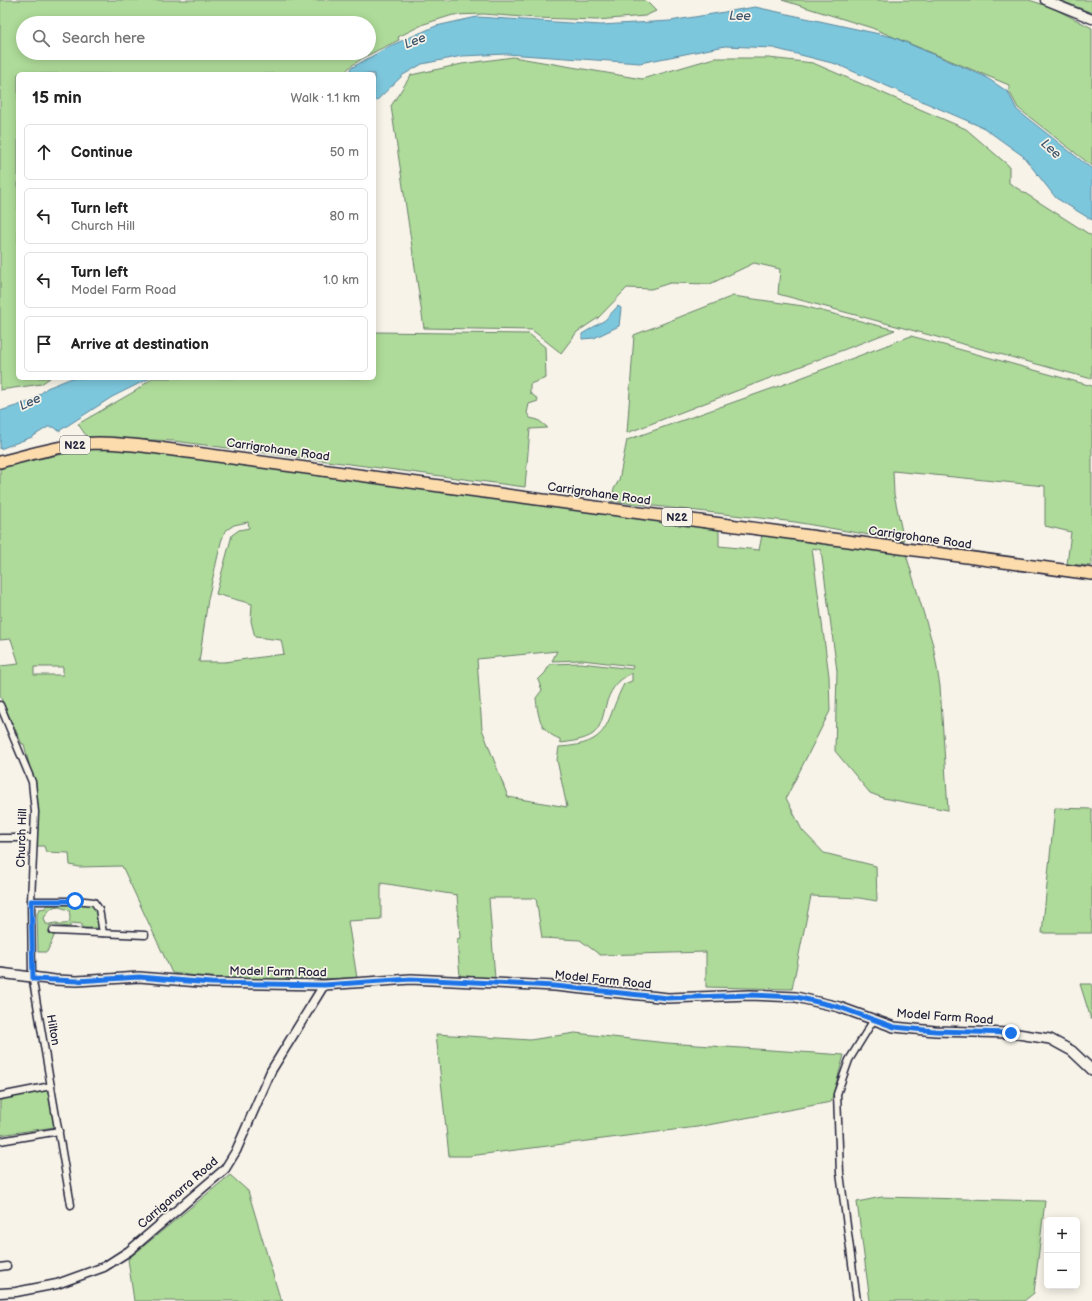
<!DOCTYPE html>
<html lang="en">
<head>
<meta charset="utf-8">
<style>
	:root { --surface:#fff; --page:#f6f6f6; --text:#222; --muted:#767676; --line:#e0e0e0 }
	body { margin:0; font-family:"Balsamiq Sans",sans-serif; background:var(--page); color:var(--text) }
	.controls { position:absolute; right:12px; bottom:12px; display:grid; overflow:hidden; border-radius:6px; box-shadow:0 2px 10px #0003 }
	.controls button { width:36px; height:36px; display:grid; place-items:center; padding:0; border:0; border-bottom:1px solid var(--line); background:var(--surface); color:var(--text); font:20px sans-serif }
	.stop { position:absolute; width:12px; height:12px; margin:-9px; border:3px solid #1a73e8; border-radius:50%; background:#fff }
	.stop.end { background:#1a73e8; border-color:#fff; box-shadow:0 1px 4px #0008 }
	.list { margin:0; padding:0; list-style:none }
	h2 { display:flex; justify-content:space-between; align-items:center; height:52px; margin:0; padding:0 16px; font-size:17px }
	h2 small { font-size:13px; font-weight:400; color:var(--muted) }
	.list li { display:grid; grid-template-columns:26px 1fr auto; gap:12px; align-items:center; box-sizing:border-box; height:56px; margin:0 8px 8px; padding:0 8px; border:1px solid var(--line); border-radius:6px }
	.list b { display:block; font-size:15px; white-space:nowrap }
	.list p { margin:0; font-size:13px; white-space:nowrap; color:var(--muted) }
	.list em { font-size:13px; font-style:normal; color:var(--muted) }
	.icon { flex:none; width:22px; height:22px; fill:none; stroke:currentColor; stroke-width:2; stroke-linecap:round; stroke-linejoin:round }
	.map { position:relative; flex:none; width:1092px; height:1301px; overflow:hidden }
	.search { position:absolute; background:var(--surface); box-shadow:0 2px 10px #0003; left:16px; top:16px; width:360px; height:44px; display:flex; align-items:center; gap:10px; box-sizing:border-box; padding:0 14px; border-radius:22px; color:var(--muted); font-size:15px }
	.panel { position:absolute; background:var(--surface); box-shadow:0 2px 10px #0003; left:16px; top:72px; width:360px; height:308px; border-radius:6px }
	.map>svg:first-child { display:block }
</style>
</head>
<body>
<div class="map">
<svg width="1092" height="1301" viewBox="0 0 1092 1301">
	<rect width="100%" height="100%" fill="#f7f3e8"/>
	<filter id="ink" filterUnits="userSpaceOnUse"><feTurbulence type="fractalNoise" baseFrequency=".025" numOctaves="2"/><feDisplacementMap in="SourceGraphic" scale="8" xChannelSelector="R" yChannelSelector="G"/><feConvolveMatrix kernelMatrix="1 2 1 2 8 2 1 2 1" color-interpolation-filters="sRGB"/></filter>
	<g filter="url(#ink)">
		<g fill="#aedb99" stroke="#687e6a" fill-rule="evenodd">
			<path d="M0,0H645L656,11L645,16L597,20L536,18L484,14L453,15L424,24L398,37L399,40C383,48 354,60 343,74H18V378H50L41,384L0,390ZM23,23H369V53H23Z"/>
			<polygon points="782,0 1029,0 1051,7 1092,28 1092,166 1018,108 1009,91 1009,85 872,28"/>
			<polygon points="1060,0 1092,0 1092,13"/>
			<polygon points="513,57 642,79 714,58 769,58 813,63 966,129 1009,166 1009,183 1092,236 1092,379 778,294 780,269 754,263 710,284 670,283 651,289 627,288 598,318 577,332 561,353 532,330 424,328 391,106 411,75 462,64"/>
			<polygon points="733,296 803,306 895,330 627,433 634,335"/>
			<polygon points="374,332 529,334 545,347 546,378 530,384 530,393 538,399 538,401 529,404 527,413 530,418 538,420 547,427 547,428 530,429 525,487 174,441 87,437 78,424 137,390 152,378 374,378"/>
			<polygon points="911,336 1092,386 1092,566 1067,564 1071,532 1045,526 1045,486 893,471 894,494 904,541 795,522 610,501 614,489 619,480 627,440 782,385"/>
			<path d="M88,449H143L719,527V546L759,550L762,535L905,551L933,645L940,686L948,810L883,798L870,793L835,751L837,671L821,550L812,548L829,676L830,711L786,798L802,830L824,853L876,866L877,901L859,898L811,896L792,989L706,987V952L600,955L580,940L542,938L536,898H489L495,979L460,977L457,939L460,938L457,895L381,883V919L348,921L357,978C295,979 234,982 172,973L122,866L79,867L70,865L69,853L46,852L44,846H35L34,837L38,830L34,784L24,744H22L0,696V666L19,664L11,639L0,640V469L13,464ZM248,522L249,528L239,530L232,535L216,594L252,604L251,621L255,637L281,640L284,654L225,662H199L208,599L221,542L225,531L234,525ZM557,651L552,661L582,660L633,666L632,669L581,663L550,664L545,673L538,680L542,690L536,698C538,716 540,732 560,739V743C570,742 584,740 593,734C610,720 598,689 632,673V681L624,684C604,722 613,744 559,747L557,760L567,807L508,797L482,729L477,659ZM34,667H63V675H34Z"/>
			<polygon points="1055,808 1092,809 1092,933 1042,933"/>
			<path d="M90,904L94,907L100,923L98,928H82V924L71,923L70,927L50,925L49,933L55,934L47,952H38L37,914L39,909L46,908V905ZM56,906L69,910C72,925 68,925 56,923C52,923 50,925 46,924L44,918L50,909Z"/>
			<polygon points="1080,984 1092,984 1092,1019 1091,1019"/>
			<polygon points="575,1033 667,1043 844,1055 831,1102 697,1127 469,1156 449,1156 436,1034 530,1040"/>
			<polygon points="48,1090 54,1127 0,1135 0,1099"/>
			<polygon points="230,1175 248,1191 280,1298 283,1301 134,1301 128,1259"/>
			<polygon points="882,1197 1045,1201 1034,1293 1024,1301 870,1301 857,1202"/>
		</g>
		<g fill="#7dc7dd" stroke="#59859c">
			<polygon points="755,7 893,37 984,76 1008,92 1017,110 1092,169 1092,220 1056,198 1023,156 984,128 836,64 773,48 725,46 640,63 507,54 462,56 422,64 403,75 374,103 374,74 348,74 351,68 390,46 436,26 477,17 601,25 670,21"/>
			<polygon points="618,306 621,308 619,326 594,338 582,339 582,334 605,320"/>
			<polygon points="72,378 150,378 112,397 59,431 54,427 48,427 32,437 0,449 0,411 32,401 47,388"/>
		</g>
		<g fill="none" stroke-linecap="round" stroke-linejoin="round">
			<g stroke="#22223b" stroke-width="9">
				<g id="minor">
					<polyline points="0,705 32,782 35,812 31,901 32,975 71,1205"/>
					<polyline points="0,838 33,838"/>
					<polyline points="31,901 85,901 94,902 99,909 103,933"/>
					<polyline points="53,931 145,935"/>
					<polyline points="0,1096 51,1086"/>
					<polyline points="0,1141 59,1131"/>
					<polyline points="0,1267 7,1266"/>
					<polyline points="857,1301 840,1173 837,1094 849,1060 873,1021"/>
				</g>
			</g>
			<g stroke="#22223b" stroke-width="11">
				<g id="tertiary">
					<polyline points="1045,0 1092,19"/>
					<polyline points="0,1293 16,1292 57,1284 104,1267 129,1251 225,1169 236,1151 271,1071 324,985"/>
				</g>
			</g>
			<g stroke="#22223b" stroke-width="12">
				<polyline id="secondary" points="0,973 55,980 77,981 139,977 211,983 324,985 411,979 555,986 668,998 750,995 796,997 839,1007 894,1027 935,1031 1011,1033 1050,1039 1072,1051 1092,1070"/>
			</g>
			<g stroke="#22223b" stroke-width="14">
				<path id="trunk" d="M0,462C32,454 65,444 98,443C116,443 133,445 151,447L1092,574"/>
			</g>
			<use href="#minor" stroke="#f7f3e8" stroke-width="6"/>
			<use href="#tertiary" stroke="#f7f3e8" stroke-width="8"/>
			<use href="#secondary" stroke="#f7f3e8" stroke-width="9"/>
			<use href="#trunk" stroke="#fcdcac" stroke-width="11"/>
		</g>
	</g>
	<g fill="none" stroke-linecap="round" stroke-linejoin="round" filter="url(#ink)">
		<polyline stroke="#1a73e8" stroke-width="5" points="75,901 31,901 33,979 77,981 139,977 211,983 324,985 411,979 555,986 668,998 750,995 796,997 839,1007 894,1027 935,1031 1011,1033"/>
	</g>
	<g text-anchor="middle" dominant-baseline="central" stroke-width="3.5" stroke-linejoin="round" paint-order="stroke">
		<g fill="#f7f3e8" stroke="#62616f" stroke-width="1">
			<rect x="60" y="436" width="30" height="18" rx="3"/>
			<rect x="662" y="508" width="30" height="18" rx="3"/>
		</g>
		<g font-size="11" font-weight="bold" fill="#22223b">
			<text x="75" y="445">N22</text>
			<text x="677" y="517">N22</text>
		</g>
		<g font-size="12" fill="#22223b" stroke="#f7f3e8">
			<text transform="translate(278 450) rotate(8)">Carrigrohane Road</text>
			<text transform="translate(599 494) rotate(8)">Carrigrohane Road</text>
			<text transform="translate(920 538) rotate(8)">Carrigrohane Road</text>
			<text transform="translate(22 838) rotate(-88)">Church Hill</text>
			<text transform="translate(278 972) rotate(1)">Model Farm Road</text>
			<text transform="translate(603 980) rotate(6)">Model Farm Road</text>
			<text transform="translate(945 1017) rotate(4)">Model Farm Road</text>
			<text transform="translate(53 1030) rotate(80)">Hilton</text>
			<text transform="translate(178 1193) rotate(-41)">Carriganarra Road</text>
		</g>
		<g font-size="13" font-style="italic" fill="#3d546c" stroke="#f7f3e8">
			<text transform="translate(740 16) rotate(1)">Lee</text>
			<text transform="translate(415 41) rotate(-22)">Lee</text>
			<text transform="translate(1051 149) rotate(42)">Lee</text>
			<text transform="translate(30 402) rotate(-25)">Lee</text>
		</g>
	</g>
</svg>
<div class="controls">
<button>+</button>
<button>−</button>
</div>
<div class="stop" style="left:75px;top:901px"></div>
<div class="stop end" style="left:1011px;top:1033px"></div>
<div class="search"><svg class="icon" aria-label="search" viewBox="0 0 24 24"><circle cx="10" cy="10" r="6"/><path d="M15 15l6 6"/></svg>Search here</div>
<section class="panel">
<h2>15 min<small>Walk · 1.1 km</small></h2>
<ul class="list">
<li><svg class="icon" aria-label="ahead" viewBox="0 0 24 24"><path d="M12 20V5M6 11l6-6 6 6"/></svg><div><b>Continue</b></div><em>50 m</em></li>
<li><svg class="icon" aria-label="left" viewBox="0 0 24 24"><path d="M17 20v-9H6M10 6l-5 5 5 5"/></svg><div><b>Turn left</b><p>Church Hill</p></div><em>80 m</em></li>
<li><svg class="icon" aria-label="left" viewBox="0 0 24 24"><path d="M17 20v-9H6M10 6l-5 5 5 5"/></svg><div><b>Turn left</b><p>Model Farm Road</p></div><em>1.0 km</em></li>
<li><svg class="icon" aria-label="arrive" viewBox="0 0 24 24"><path d="M6 21V4h12l-3 4 3 4H6"/></svg><div><b>Arrive at destination</b></div></li>
</ul>
</section>
</div>
</body>
</html>
